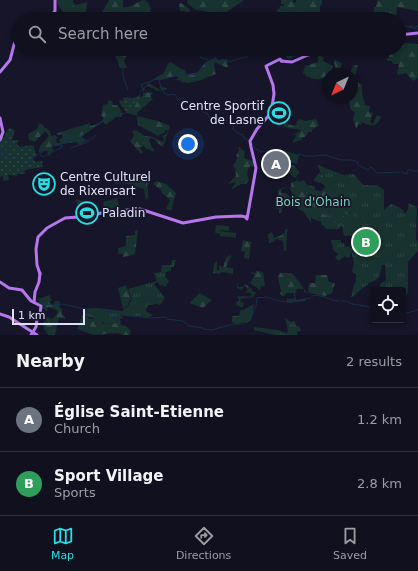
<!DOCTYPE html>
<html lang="en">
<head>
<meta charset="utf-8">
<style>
	:root { --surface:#10101f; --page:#191928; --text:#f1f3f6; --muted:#9c9da4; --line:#30303d; --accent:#26dee1 }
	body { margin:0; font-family:"DejaVu Sans",sans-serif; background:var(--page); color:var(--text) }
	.controls { position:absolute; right:12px; bottom:12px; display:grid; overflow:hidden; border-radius:4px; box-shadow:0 2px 6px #0003 }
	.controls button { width:36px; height:36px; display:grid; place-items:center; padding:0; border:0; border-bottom:1px solid var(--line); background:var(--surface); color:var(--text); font:20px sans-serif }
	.compass { position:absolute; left:322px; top:68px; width:36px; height:36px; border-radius:50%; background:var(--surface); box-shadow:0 2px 6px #0003; rotate:223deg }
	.scale { position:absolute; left:12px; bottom:10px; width:73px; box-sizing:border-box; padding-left:4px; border:2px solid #e2e1fb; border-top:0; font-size:11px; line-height:14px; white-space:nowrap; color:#e2e1fb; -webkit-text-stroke:3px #161529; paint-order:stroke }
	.you { position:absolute; left:188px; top:144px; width:14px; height:14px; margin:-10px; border:3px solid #fff; border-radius:50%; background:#1a73e8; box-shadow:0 0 0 6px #1a73e833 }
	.badge { display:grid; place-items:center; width:26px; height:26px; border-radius:50%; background:var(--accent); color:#fff; font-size:13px; font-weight:700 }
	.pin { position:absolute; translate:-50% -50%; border:2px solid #fff; box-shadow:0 1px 4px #0006 }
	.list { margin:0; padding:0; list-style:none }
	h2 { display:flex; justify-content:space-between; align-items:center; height:52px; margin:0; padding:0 16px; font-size:17px }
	h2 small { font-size:13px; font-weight:400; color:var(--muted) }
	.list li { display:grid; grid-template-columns:26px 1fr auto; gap:12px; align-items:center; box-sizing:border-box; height:64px; padding:0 16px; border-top:1px solid var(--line) }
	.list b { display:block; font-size:15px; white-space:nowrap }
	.list p { margin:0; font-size:13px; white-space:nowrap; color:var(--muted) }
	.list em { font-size:13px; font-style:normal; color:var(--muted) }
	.icon { flex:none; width:22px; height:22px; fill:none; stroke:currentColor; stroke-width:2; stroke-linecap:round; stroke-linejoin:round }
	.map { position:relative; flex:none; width:418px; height:335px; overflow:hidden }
	.search { position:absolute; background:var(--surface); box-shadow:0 2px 6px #0003; left:12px; right:12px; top:12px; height:44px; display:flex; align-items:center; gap:10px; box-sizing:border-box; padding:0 14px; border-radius:22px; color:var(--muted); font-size:15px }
	.sheet { height:180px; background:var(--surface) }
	nav { display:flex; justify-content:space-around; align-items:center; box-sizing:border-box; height:56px; border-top:1px solid var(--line); background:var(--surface); font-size:11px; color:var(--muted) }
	nav a { display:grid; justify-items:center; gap:2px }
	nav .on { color:var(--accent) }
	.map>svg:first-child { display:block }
</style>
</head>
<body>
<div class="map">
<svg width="418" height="335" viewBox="0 0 418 335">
	<defs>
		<pattern id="grass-tufts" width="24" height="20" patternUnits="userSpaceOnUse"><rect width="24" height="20" fill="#18322f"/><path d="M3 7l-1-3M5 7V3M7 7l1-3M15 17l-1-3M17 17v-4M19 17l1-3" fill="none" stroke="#2e4644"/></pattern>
		<pattern id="forest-firs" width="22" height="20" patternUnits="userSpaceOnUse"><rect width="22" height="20" fill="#18322f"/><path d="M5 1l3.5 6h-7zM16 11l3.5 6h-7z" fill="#2e4644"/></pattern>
		<pattern id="park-dots" width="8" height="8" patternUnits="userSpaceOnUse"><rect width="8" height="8" fill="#18322f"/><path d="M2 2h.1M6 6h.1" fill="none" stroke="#2e4644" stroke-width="1.8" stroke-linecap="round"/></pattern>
	</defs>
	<rect width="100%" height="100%" fill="#161529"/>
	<g fill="url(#grass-tufts)">
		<polygon points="60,0 73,0 74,15 72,17 70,9 62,7"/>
		<path d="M318,165L343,175L354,174L363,185H377L384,190V210L391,204C397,206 403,208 405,214L408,209V203L417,207L416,240L418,241V251L408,262V292L403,302V290H380V284L386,280L385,265H382C379,277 381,279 368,283V285L364,287L351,298L354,284L356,282V274L352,272L354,262L351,252L349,258L345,256L339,261L335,258L338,254L333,250L331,240H341V243H344L345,247L349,246L351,248L354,247L356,249L358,247L361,249L364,248L377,236L378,230L372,229V234L344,236L342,226H341L339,229H326L325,227L322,225L319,215L318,208L334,192L320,172Z"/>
		<polygon points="132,172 146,174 147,178 152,180 147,186 148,188 148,198 146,200 144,189 124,183 115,184 114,179"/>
		<polygon points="117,198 119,206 113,207 114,211 105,212 103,202"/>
		<polygon points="76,199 90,203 91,209 87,211 86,208 84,208 84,211 81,211 76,201"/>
		<polygon points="172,260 176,260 174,267 171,267 171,271 166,272 165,276 169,281 165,287 162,285 160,286 158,282 154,284 165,298 160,305 158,304 148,305 146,310 147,312 153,315 150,317 122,315 120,316 124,318 118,319 117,323 105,324 103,322 98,324 95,323 93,318 83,315 86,309 97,308 122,311 128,306 132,299 128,289 157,281 154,273 161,272 162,265 171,265"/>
		<polygon points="285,318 291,322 295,321 296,326 299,326 301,331 297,332 297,335 275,335 254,330 254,327 278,330 287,333 288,330"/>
	</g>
	<g fill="url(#forest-firs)">
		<path d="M55,0H60L62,7L71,8L72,17L74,15L72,8L74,3L76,5L87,2L86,12L99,18L109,0H123V7C132,9 137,0 145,0C151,5 153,12 148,19H57V17L61,16L62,11Z"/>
		<polygon points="187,0 244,0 218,18 219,19 189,19 190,16 185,15 185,11 180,11 179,4 182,3 190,10 190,13 194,16 203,17 205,11 196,10 187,3"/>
		<polygon points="281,0 293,0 294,3 296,2 296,0 322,0 322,5 320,6 320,19 294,19 293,18 280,16 279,13 277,12 277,9 279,9 280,6 283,6 284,4 281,4"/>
		<polygon points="377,0 418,0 418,11 397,7 396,16 397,17 397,19 391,19 390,18 373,19 374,7 376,7"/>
		<polygon points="404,43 418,44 418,78 413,81 406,73 398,75 397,73 399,64 393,64 392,61 388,61 386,58 389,58 389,53 385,52 384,49 399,49"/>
		<polygon points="113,49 128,49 128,53 124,61 127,68 120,68"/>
		<polygon points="286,49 290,49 292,55 296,53 294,49 297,53 300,52 299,49 301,51 308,49 306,51 314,49 313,53 302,56 299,54 289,59 283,54"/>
		<path d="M321,54V57H324L323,61L333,66L331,74L327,73L325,78C317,80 313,79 306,76V75L303,73L305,66L318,62V55Z"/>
		<path d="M216,57V59L219,60L227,59L228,67H225L215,62L214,65L216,74L203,79L202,80L188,83L181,82V79L179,82L178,77L176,76L159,80L156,79L149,83L160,90H162L160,87L167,88L166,90L156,91L155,89L146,86L143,93V88L158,76L163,74L168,64L170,62C176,64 178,69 185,70L186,74C204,73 196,70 207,62C209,60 213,59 216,57Z"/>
		<polygon points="335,60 342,63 341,68 350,73 353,66 358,65 355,76 352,74 343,74 336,71 334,62"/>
		<path d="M352,78L362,85V93L365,105L370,106L369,112L373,113L370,122L372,123L371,125L373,124L377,115L381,117C376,128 372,127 362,122L361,125L358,124L357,128H356L353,119L355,112L351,110L348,98H352Z"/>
		<polygon points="152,92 153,94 150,96 153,99 137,113 138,116 127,113 126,112 139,96 139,98 143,96 143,93"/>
		<path d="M108,100L112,101L113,105H117C120,108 123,112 122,117H116L106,125L103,122L101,123L81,137L85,139L86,141L79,145L77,142L62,144L59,146L53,145L51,148L54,150L51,152L50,151L51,153L50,156L53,157V158L48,155L47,149L39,153V149L40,148V146L49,136L45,131L35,142L29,140L28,134L37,129L39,123L43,125L44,127L50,131L51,136L55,135L58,138L56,139L57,143H60L59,140L63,137L62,134L57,135V133L87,124L89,123L91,126L97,124L104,119L101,115L103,105L108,104Z"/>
		<polygon points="137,116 158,121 170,126 163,147 156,142 155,139 151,138 149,140 152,147 155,150 152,152 151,150 146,149 144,146 140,148 143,152 141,154 130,141 134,136 132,131 136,130 145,136 153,137 163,142 164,139 162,136 166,134 168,130 166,130 165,132 158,136 138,125"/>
		<polygon points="300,119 305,121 316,119 319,126 312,129 312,132 308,132 308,134 301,140 292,143 297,134 291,136 302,130 283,127 284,123 294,126 297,124 296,122"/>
		<path d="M240,147L241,149L245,151L244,158L255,162L256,167L251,166C246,170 247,175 249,180L246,184H241L231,190L236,182L228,184L236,176L235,168L233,166L238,157L236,156L239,150L238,148Z"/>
		<polygon points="277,150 282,153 285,151 299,155 297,162 298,164 293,163 284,157 283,158 277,155 275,151"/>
		<polygon points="294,165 300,173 296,176 299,182 304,180 307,185 315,187 315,190 321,191 326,187 321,183 314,181 314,179 320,172 334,192 328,208 332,216 331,217 323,211 321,212 327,217 330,221 333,222 333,223 329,223 325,220 325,217 319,217 321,222 311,218 311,223 304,212 295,207 283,207 282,209 282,212 279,213 279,209 275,208 279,198 278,191 280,189 289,186 281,190 281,193 286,193 291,198 293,195 290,188 291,187 291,183 298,180 295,177 293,177 286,169 289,166"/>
		<polygon points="156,181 166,184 176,193 171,211 166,209 170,200 162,193 161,190 153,184"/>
		<polygon points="336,197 345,207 343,208 340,206 339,208 351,214 348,211 353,212 354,216 353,218 339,209 336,211 341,215 349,219 350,222 347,225 342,224 341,221 336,224 332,212 334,209 332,209"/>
		<polygon points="288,229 287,232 286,251 284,251 283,241 277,239 274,240 275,241 269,243 268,234 272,232 274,238 282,235 282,233 285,234 285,230"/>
		<polygon points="138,230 135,253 133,255 123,257 123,254 118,254 118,248 126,246 126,236 135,235 135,231"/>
		<polygon points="243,240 251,242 249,259 244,258 245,252 241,251"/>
		<polygon points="229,255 231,256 226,267 230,268 233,268 233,274 222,272 219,274 213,273 214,264 217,261 217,270 219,270 219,266 220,265 223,268 226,258"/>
		<polygon points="257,271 263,272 265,286 261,286 260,290 250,283 255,275 249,272 255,273"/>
		<polygon points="280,273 292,273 308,294 304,292 304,289 297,289 295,294 296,300 306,298 305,301 287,303 287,299 294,299 294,293 287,293 284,296 282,296 280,293 281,291 278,277"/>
		<polygon points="316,275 327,275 329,282 335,283 332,293 325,296 309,293 308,291 309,283 315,283"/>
		<polygon points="238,283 238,287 243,287 245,284 252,289 252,291 256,292 253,297 240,299 241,303 244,302 243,307 237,306 236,302 239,301 239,299 237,297 242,296 250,297 252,294 245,292 248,290 245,285 242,290 237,288"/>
		<polygon points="126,285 131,299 130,300 127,306 123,309 118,288"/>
		<polygon points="200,293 212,300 203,308 189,303"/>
		<polygon points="50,295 50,298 52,300 49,302 51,304 54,304 55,301 60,301 59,306 62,309 62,314 65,317 65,319 59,318 55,335 48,335 45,330 43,329 44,328 42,324 47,317 52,319 57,314 57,310 48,307 47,311 45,311 45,309 42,309 44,306 41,305 38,299"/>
		<polygon points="254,304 252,318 249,322 236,324 232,322 232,316 239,316 241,309 243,310"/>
		<polygon points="83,315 92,319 95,318 95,323 98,324 99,322 105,324 117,323 118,319 120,319 121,325 126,326 131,331 130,335 123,335 118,333 94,335 77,329 82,316"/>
	</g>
	<g fill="url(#park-dots)">
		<polygon points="139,96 139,99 132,111 126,112 119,102 120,100 123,101 123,98 128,97 129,99"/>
		<polygon points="9,128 15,130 12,140 19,140 17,144 19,147 33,145 37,156 33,157 35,162 42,161 43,167 24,170 25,174 17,174 17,176 8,175 9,180 3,181 3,176 0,177 0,134 3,133 2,137 4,137"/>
	</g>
	<polygon fill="#18322f" points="216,225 229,226 229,231 221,230 220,231 236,233 236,238 220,236 220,234 215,233"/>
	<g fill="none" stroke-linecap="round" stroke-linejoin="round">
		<g stroke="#172f4b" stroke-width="1">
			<path d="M399,24C405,26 410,28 418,29"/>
			<polyline points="409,26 415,27 418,26"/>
			<polyline points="200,49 200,57 208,60"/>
			<polyline points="268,49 280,53"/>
			<polyline points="113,51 119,58 119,62 123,70 123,76 128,90"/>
			<polyline points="281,53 291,59"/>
			<polyline points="299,55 311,49"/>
			<polyline points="176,80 180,79"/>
			<polyline points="159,81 162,90"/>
			<path d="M163,91L167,95L174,94L179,100L182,98C186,100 191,102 194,104C200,108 201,112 208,114C211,128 224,119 233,121L234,124L233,129L239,134L243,135L244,138L249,141"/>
			<path d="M140,92L143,89L141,85L156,79L159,80L176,76L177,75L185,73V75L199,74V72L203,70L206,65L205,63L216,58L218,61L223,60C232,64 238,57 245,58L250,54L264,49"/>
			<polyline points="129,101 130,97"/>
			<polyline points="135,103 139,99 140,94"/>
			<polyline points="100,123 106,117 106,115 109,117 125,113"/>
			<polyline points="67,135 67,141"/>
			<polyline points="71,142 75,140 100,123"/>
			<path d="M251,142C254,146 253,149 259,150L260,152C265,151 272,149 277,153C279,154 280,156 282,157"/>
			<polyline points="79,143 79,144 88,140 89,139"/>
			<polyline points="61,144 70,142"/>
			<polyline points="9,147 12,136 10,132"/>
			<polyline points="2,148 2,153"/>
			<polyline points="71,148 88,142 96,135"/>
			<polyline points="40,153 58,144"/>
			<polyline points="40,154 42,157 47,155 58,149 61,149 60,147 63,146 61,145"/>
			<polyline points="0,155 3,154 8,148"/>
			<polyline points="58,156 59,156"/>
			<polyline points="314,156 325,155 341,160 352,160 358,162 358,165 368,170 370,168"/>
			<polyline points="283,157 296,163 299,154 306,156 313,156"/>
			<polyline points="0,159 20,159 27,161 39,154"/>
			<polyline points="370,168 371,167 377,173 400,172"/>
			<polyline points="402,172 407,174 407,171 410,169 413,171 418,171"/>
			<path d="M312,296C321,293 329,301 339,301"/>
			<path d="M267,297C277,301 286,303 297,301C302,301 306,298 310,298"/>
			<polyline points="342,301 346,301 352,304 366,306 373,309"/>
			<polyline points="35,302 54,305 62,304 85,309"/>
			<polyline points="86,309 110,310 112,317 122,315"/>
			<polyline points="403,314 418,310"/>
			<polyline points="122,315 150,318"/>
			<polyline points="151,318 164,317 167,318"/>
			<polyline points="251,318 256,306 257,298 266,297"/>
			<polyline points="167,319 183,321 189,326 203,328"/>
			<polyline points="247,323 251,319"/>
			<polyline points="223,327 233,324 245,324"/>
			<polyline points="203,329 211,330"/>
			<polyline points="212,330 222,327"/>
		</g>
		<g stroke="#b676ec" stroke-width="3">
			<polyline points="49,19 55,11 55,0"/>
			<polyline points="399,35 418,33"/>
			<polyline points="281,61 292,62 308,55 333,49"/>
			<polyline points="0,72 10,60 15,41 19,34"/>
			<polyline points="0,118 3,132 0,140"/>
			<polyline points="246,217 246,218 247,219 256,168 251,147 250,141 257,129 271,113 274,94 273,85 266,66 280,59 282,61"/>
			<polyline points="40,274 37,265 36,249 38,237 47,228 65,218 90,216 105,212 140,209 183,223 216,217 241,216 246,217"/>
			<polyline points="0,282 9,288 22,290 31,301 41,306 40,314 37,319 36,327 31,335"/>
			<polyline points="34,302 35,292 39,282 40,273"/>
			<polyline points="0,314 9,317 37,335"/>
		</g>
	</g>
	<defs>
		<g id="stadium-ring" transform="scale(1.15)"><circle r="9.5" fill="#161529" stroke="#26dee1" stroke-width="1.5"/><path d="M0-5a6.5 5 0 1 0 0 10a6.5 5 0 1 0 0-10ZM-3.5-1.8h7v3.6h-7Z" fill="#26dee1"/></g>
		<g id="theatre-ring" transform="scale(1.15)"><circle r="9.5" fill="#161529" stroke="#26dee1" stroke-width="1.5"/><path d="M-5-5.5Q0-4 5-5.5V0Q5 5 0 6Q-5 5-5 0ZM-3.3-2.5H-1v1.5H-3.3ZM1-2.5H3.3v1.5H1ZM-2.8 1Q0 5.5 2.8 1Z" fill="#26dee1"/></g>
	</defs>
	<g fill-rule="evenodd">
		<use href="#stadium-ring" x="279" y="113"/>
		<use href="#theatre-ring" x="44" y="184"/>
		<use href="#stadium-ring" x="87" y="213"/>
	</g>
	<g text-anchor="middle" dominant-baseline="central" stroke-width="3.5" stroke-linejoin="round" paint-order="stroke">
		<g font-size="12" fill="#e2e1fb" stroke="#161529" text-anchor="start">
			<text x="264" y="106" text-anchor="end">Centre Sportif<tspan x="264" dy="14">de Lasne</tspan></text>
			<text x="60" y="177">Centre Culturel<tspan x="60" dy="14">de Rixensart</tspan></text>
			<text x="102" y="213">Paladin</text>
		</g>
		<g font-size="12" fill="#75d3b3" stroke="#161529">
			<text x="313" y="202">Bois d'Ohain</text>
		</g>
	</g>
</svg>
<div class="controls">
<button><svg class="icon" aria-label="locate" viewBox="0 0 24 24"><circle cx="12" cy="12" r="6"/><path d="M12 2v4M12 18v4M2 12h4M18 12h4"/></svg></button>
</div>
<svg class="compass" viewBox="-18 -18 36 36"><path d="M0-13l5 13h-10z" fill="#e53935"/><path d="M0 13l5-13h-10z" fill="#9c9da4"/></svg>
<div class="scale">1 km</div>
<div class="you"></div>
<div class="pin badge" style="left:276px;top:164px;background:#6b7280">A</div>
<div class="pin badge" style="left:366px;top:242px;background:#2e9e5b">B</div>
<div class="search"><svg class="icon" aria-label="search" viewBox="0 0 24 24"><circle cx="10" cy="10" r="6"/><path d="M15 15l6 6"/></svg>Search here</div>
</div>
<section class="sheet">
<h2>Nearby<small>2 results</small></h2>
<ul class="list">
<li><span class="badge" style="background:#6b7280">A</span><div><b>Église Saint-Etienne</b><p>Church</p></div><em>1.2 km</em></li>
<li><span class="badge" style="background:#2e9e5b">B</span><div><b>Sport Village</b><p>Sports</p></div><em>2.8 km</em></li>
</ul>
</section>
<nav>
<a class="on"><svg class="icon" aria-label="map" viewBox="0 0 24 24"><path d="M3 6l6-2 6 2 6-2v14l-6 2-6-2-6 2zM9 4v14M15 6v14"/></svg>Map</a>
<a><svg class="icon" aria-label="directions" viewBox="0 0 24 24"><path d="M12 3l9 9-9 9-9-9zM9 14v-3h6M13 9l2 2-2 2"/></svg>Directions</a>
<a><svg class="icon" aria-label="saved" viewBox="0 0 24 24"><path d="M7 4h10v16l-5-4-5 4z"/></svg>Saved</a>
</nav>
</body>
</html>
